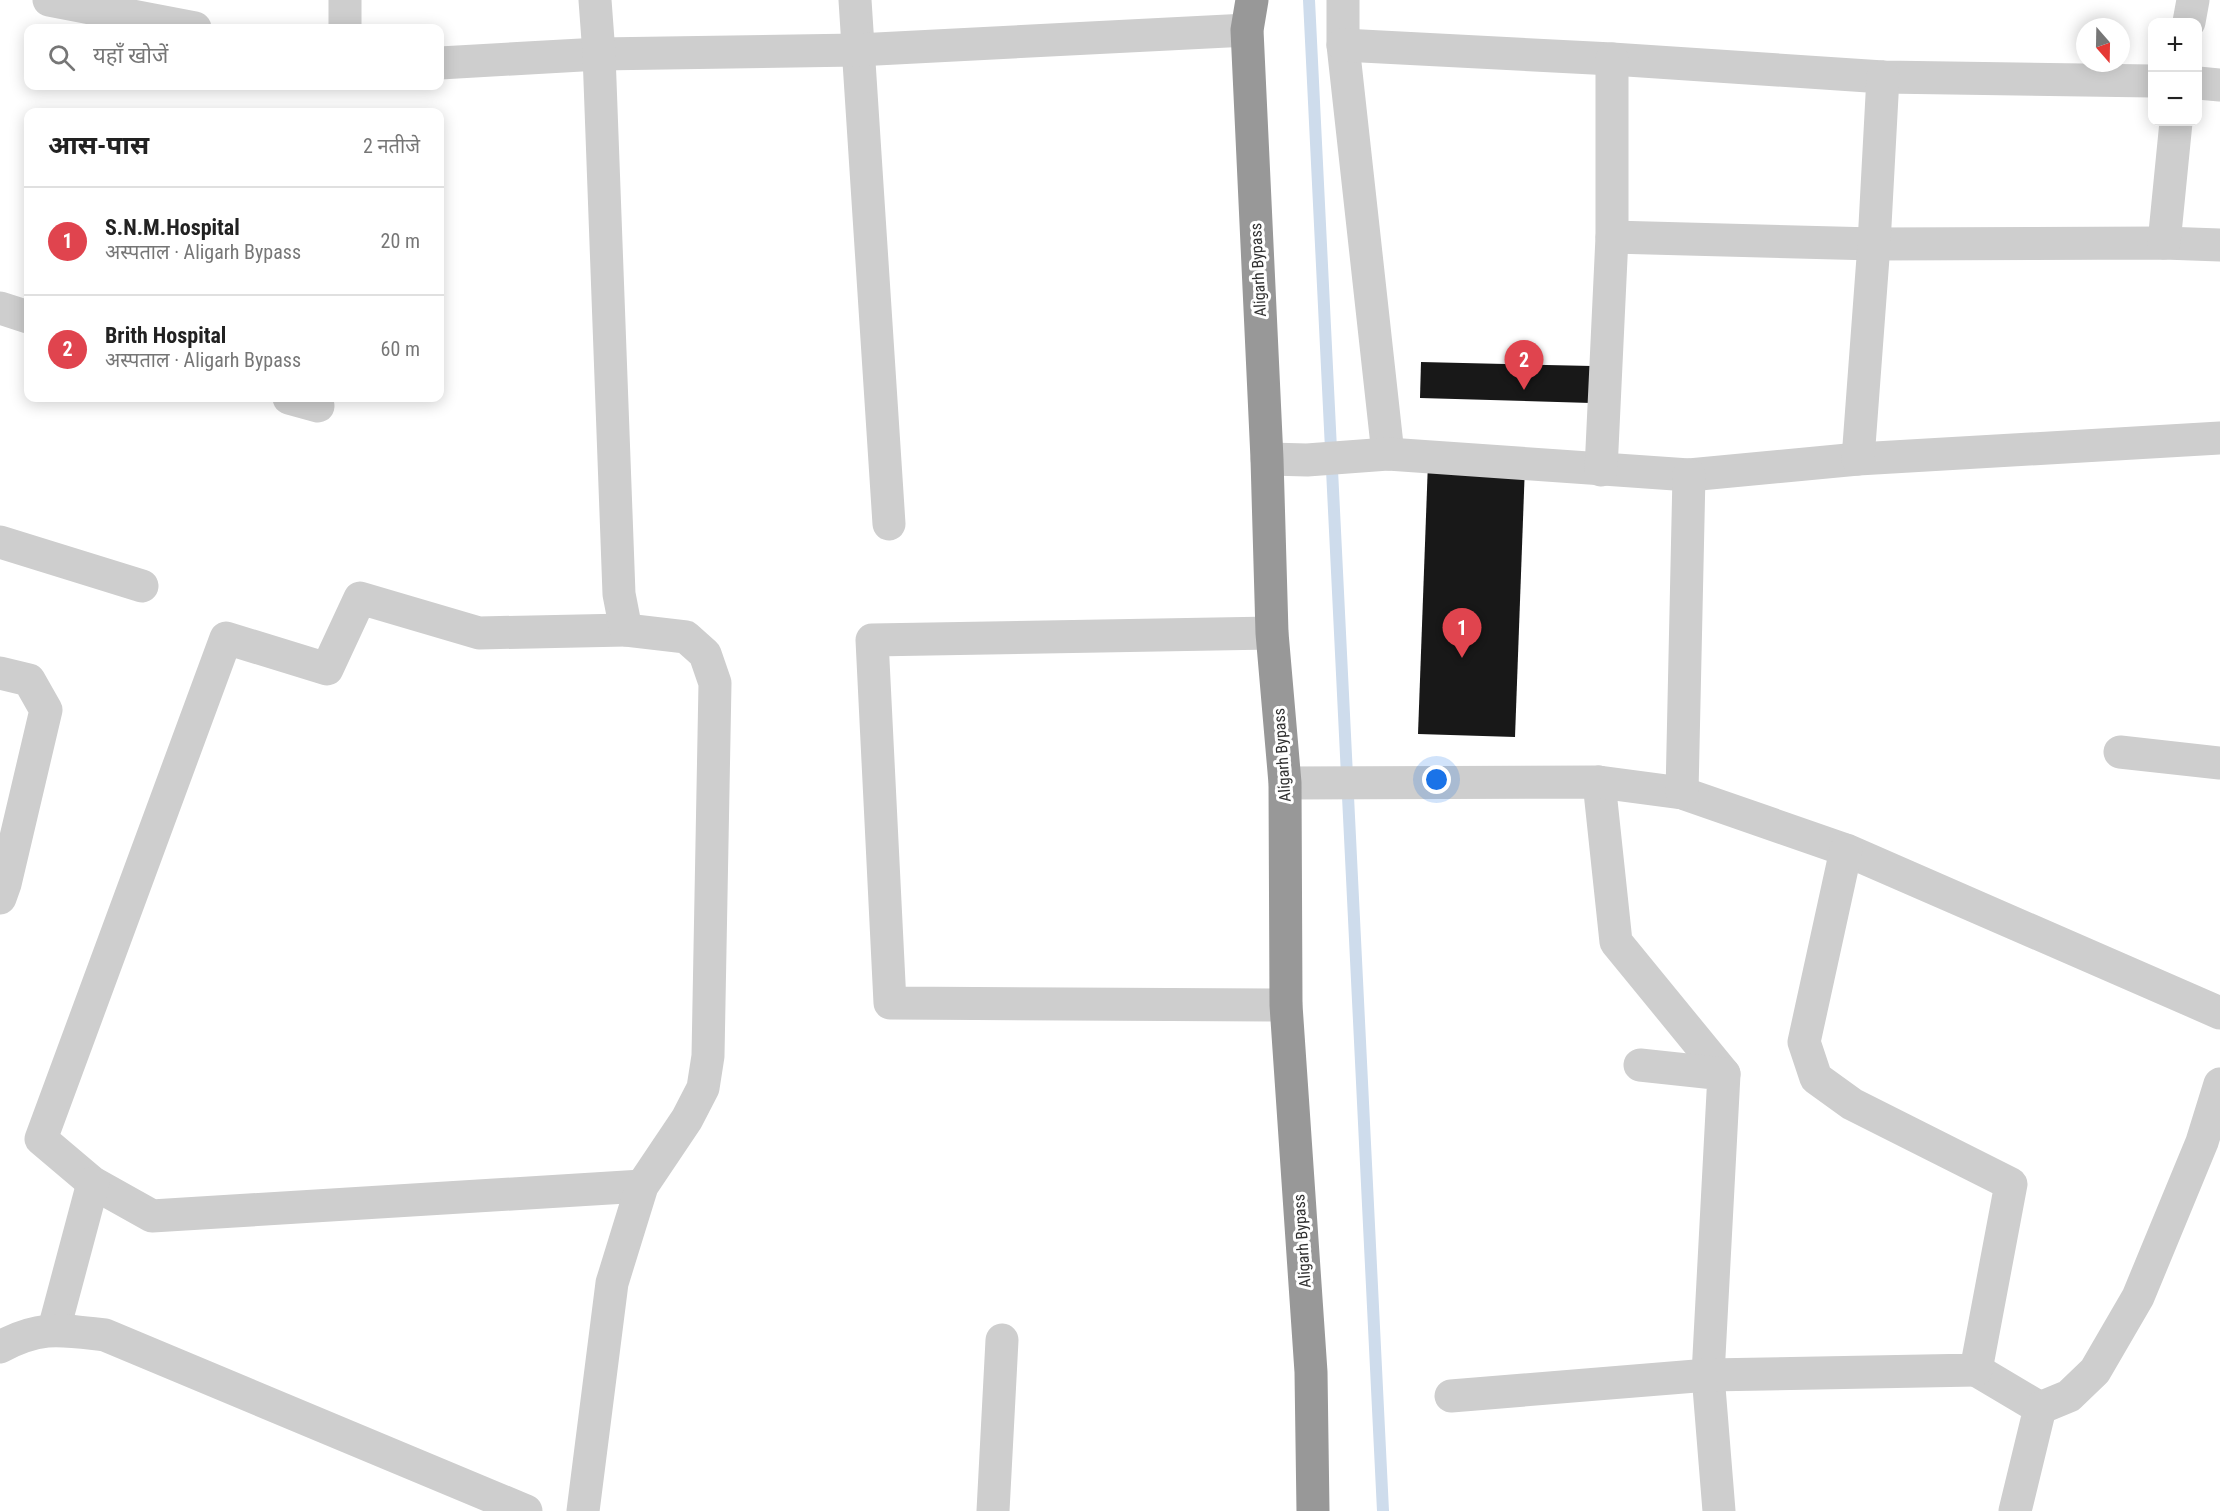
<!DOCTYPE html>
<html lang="hi">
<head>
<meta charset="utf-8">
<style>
	:root { --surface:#fff; --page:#f2f2f2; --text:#222; --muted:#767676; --line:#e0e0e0; --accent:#de483d }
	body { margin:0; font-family:"Roboto Condensed","Noto Sans Devanagari",sans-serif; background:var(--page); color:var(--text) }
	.controls { position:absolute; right:18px; top:18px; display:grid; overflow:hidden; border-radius:12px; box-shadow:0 3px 15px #0003 }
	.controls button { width:54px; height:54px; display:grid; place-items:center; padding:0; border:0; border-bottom:2px solid var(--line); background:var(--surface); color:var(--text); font:30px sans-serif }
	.compass { position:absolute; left:2076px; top:18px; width:54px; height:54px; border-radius:50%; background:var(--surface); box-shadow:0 3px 15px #0003; rotate:160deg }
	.you { position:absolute; left:1437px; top:780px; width:21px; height:21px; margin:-15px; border:4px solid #fff; border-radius:50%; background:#1a73e8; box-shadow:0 0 0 9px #1a73e833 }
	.badge { display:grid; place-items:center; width:39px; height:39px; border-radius:50%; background:var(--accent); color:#fff; font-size:20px; font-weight:700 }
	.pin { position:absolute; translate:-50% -50px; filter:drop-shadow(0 2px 3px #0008) }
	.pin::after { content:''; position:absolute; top:32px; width:21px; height:18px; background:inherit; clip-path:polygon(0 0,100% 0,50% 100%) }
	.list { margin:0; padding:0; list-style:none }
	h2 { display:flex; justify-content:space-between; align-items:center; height:78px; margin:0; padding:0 24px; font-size:26px }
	h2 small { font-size:20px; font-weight:400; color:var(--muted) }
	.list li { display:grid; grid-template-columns:39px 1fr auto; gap:18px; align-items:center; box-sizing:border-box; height:108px; padding:0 24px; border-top:2px solid var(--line) }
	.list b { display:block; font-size:22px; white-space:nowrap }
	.list p { margin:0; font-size:20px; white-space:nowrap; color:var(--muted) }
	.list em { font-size:20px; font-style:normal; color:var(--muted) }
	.icon { flex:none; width:33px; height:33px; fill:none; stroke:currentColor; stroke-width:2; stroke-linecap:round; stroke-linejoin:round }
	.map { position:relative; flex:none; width:2220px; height:1511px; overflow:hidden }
	.search { position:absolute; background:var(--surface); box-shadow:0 3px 15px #0003; left:24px; top:24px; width:420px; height:66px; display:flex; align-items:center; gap:15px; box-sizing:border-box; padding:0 21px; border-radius:12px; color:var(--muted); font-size:22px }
	.panel { position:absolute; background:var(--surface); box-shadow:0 3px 15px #0003; left:24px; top:108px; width:420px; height:294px; border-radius:12px }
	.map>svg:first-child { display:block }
</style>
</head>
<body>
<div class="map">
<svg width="2220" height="1511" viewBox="0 0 2220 1511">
	<rect width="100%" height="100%" fill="#fff"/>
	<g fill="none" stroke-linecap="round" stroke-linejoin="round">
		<polyline stroke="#cedcec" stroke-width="12" points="1309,0 1383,1511"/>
	</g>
	<g fill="#181818">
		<polygon points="1421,362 1592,366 1591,403 1420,398"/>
		<polygon points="1428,462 1525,465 1515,737 1418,734"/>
	</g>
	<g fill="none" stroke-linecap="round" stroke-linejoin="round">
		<g stroke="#cecece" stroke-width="33">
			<polyline points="49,0 195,28"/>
			<polyline points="345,0 345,28"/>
			<polyline points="855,0 889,524"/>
			<polyline points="1343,0 1343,45 1388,454"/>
			<polyline points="2189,22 2193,0"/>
			<polyline points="1343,45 1612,59 1883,77 2152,81"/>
			<polyline points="440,63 599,54 857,50 1247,30"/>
			<polyline points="2198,83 2220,85"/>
			<polyline points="1612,237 1874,244 2164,243 2220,245"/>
			<polyline points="2164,243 2176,122"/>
			<polyline points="0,308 28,317"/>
			<polyline points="289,398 318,406"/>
			<polyline points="1267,459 1307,460 1388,454 1689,475 1858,459 2220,438"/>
			<polyline points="1858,459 1874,244 1883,77"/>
			<polyline points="1601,470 1612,237 1612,59"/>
			<polyline points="0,542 142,586"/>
			<polyline points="626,630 479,633 360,598 327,669 226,638 41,1139 93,1183 152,1216 642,1186"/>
			<polyline points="1272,633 872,640 890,1003 1286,1005"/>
			<polyline points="0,673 29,680 46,710 5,884 0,898"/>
			<polyline points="2120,752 2220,763"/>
			<polyline points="1599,782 1616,942 1724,1074"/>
			<polyline points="1285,783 1599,782 1682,793 1846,850 2220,1013"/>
			<polyline points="1682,793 1689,475"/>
			<polyline points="1640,1065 1724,1074 1708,1375 1719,1511"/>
			<polyline points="54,1329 93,1183"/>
			<path d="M0,1347C41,1325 61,1330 105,1335L526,1511"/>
			<polyline points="1976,1370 2040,1408 2015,1511"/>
			<polyline points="1451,1396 1708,1375 1976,1370 2011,1184 1852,1104 1816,1078 1804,1042 1846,850"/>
			<polyline points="2040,1408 2069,1396 2095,1371 2138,1297 2202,1142 2220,1084"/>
			<polyline points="583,1511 612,1283 642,1186 687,1119 703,1088 708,1056 715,683 705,654 686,637 626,630 619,594 599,54 595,0"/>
			<polyline points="993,1511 1002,1340"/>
		</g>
		<polyline stroke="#989898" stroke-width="33" points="1252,0 1247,30 1267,459 1272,633 1285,783 1286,1005 1311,1372 1313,1511"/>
	</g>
	<g text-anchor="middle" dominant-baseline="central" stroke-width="6" stroke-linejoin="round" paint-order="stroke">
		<g font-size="16" fill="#313131" stroke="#fff">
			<text transform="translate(1258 270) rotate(-93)">Aligarh Bypass</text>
			<text transform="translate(1282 755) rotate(-94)">Aligarh Bypass</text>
			<text transform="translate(1302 1241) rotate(-94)">Aligarh Bypass</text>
		</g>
	</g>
</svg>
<div class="controls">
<button>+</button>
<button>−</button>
</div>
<svg class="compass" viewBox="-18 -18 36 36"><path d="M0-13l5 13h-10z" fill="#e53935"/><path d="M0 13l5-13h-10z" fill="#767676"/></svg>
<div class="you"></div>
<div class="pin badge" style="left:1462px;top:658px;background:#e0444e">1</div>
<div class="pin badge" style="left:1524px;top:390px;background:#e0444e">2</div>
<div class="search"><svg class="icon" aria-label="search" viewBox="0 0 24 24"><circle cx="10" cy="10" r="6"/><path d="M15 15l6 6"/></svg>यहाँ खोजें</div>
<section class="panel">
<h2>आस-पास<small>2 नतीजे</small></h2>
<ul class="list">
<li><span class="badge" style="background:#e0444e">1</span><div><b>S.N.M.Hospital</b><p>अस्पताल · Aligarh Bypass</p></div><em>20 m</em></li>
<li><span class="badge" style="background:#e0444e">2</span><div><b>Brith Hospital</b><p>अस्पताल · Aligarh Bypass</p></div><em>60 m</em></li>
</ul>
</section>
</div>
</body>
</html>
